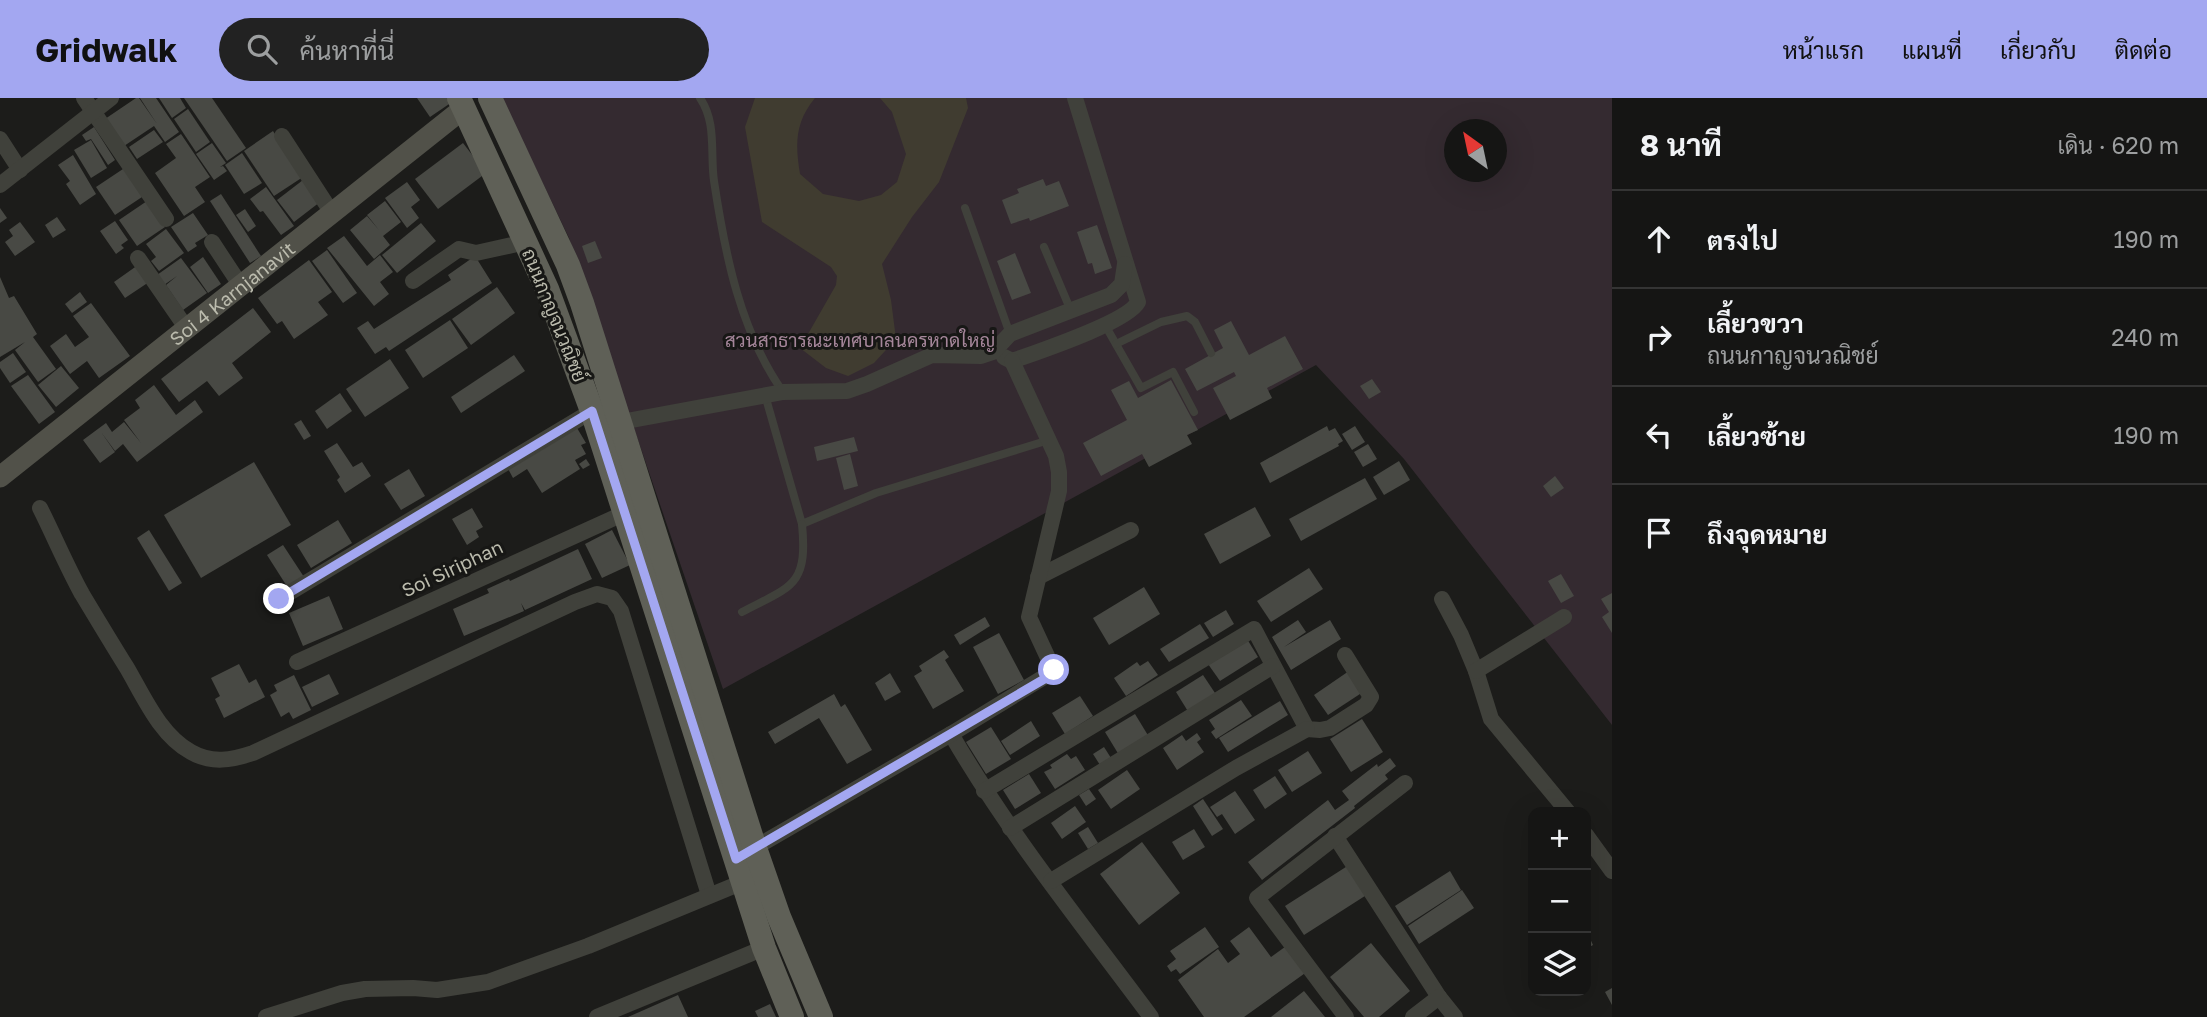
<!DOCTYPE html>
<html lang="th">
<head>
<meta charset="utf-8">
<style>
	:root { --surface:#151514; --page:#222; --text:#f1f3f6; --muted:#9d9fa0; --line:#343434; --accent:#a3a7f1 }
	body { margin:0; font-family:"Golos Text",Sarabun,sans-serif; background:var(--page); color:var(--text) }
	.controls { position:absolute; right:21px; bottom:21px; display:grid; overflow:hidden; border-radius:14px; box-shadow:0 7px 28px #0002 }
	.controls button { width:63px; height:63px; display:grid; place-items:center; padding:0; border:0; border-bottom:2px solid var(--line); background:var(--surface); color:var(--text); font:35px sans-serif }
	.compass { position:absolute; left:1444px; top:21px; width:63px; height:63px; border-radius:50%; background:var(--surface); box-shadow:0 7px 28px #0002; rotate:327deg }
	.stop { position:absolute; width:21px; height:21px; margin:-16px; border:5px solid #a3a7f1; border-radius:50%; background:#fff }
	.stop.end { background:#a3a7f1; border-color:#fff; box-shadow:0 2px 7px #0008 }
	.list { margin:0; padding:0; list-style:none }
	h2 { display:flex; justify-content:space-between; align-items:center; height:91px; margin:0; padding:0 28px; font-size:30px }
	h2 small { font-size:23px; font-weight:400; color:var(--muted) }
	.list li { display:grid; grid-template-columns:46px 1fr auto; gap:21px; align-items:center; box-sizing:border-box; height:98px; padding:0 28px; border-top:2px solid var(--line) }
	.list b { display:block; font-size:26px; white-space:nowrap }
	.list p { margin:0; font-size:23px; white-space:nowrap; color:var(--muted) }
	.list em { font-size:23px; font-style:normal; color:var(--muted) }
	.icon { flex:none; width:38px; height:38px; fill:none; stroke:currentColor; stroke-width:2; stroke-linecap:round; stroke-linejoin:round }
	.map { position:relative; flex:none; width:1612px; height:919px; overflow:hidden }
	header { display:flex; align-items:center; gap:42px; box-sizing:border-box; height:98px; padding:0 35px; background:var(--accent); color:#111 }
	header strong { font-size:33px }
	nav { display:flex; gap:38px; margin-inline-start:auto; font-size:24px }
	.search { width:490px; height:63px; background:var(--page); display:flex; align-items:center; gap:18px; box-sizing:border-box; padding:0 24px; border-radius:38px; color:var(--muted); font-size:26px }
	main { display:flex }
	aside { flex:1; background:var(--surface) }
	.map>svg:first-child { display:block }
</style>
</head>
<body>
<header>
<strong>Gridwalk</strong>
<div class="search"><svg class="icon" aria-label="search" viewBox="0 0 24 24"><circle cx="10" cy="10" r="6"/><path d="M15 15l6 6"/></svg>ค้นหาที่นี่</div>
<nav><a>หน้าแรก</a><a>แผนที่</a><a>เกี่ยวกับ</a><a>ติดต่อ</a></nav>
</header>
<main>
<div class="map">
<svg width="1612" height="919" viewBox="0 0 1612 919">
	<rect width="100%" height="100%" fill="#1c1c1a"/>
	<path fill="#342a30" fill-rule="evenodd" d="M502,0H1612V627L1404,361L1316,267L723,591L569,140ZM1454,32H1496V74H1454Z"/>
	<path fill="#403c30" d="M755,0H815C795,24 795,46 800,76L823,96L859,103L881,97L897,84L906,56L892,14L880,0H966L968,10L939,84L912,119L882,166L891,202L896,241L874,265L848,278L826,270L800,250L836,187L837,178L831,169L762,124L745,29Z"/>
	<g fill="#484944">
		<polygon points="136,0 139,0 157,26 140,0 156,0 179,34 165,44 154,28 124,48 105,21"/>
		<polygon points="159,0 180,0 186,10 172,20"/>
		<polygon points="184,0 212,0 246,50 227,63"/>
		<polygon points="417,0 458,0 430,19"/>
		<polygon points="188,11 210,44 196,54 174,21"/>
		<polygon points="94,29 115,62 108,67 91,41 86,43 82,37"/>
		<polygon points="154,32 163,44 137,61 129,49"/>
		<polygon points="273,33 303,79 274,98 244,53"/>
		<polygon points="181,36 210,79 195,89 205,104 184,118 155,75 176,60 166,46"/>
		<polygon points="91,42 107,70 91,80 74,52"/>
		<polygon points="212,45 226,65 220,69 223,68 227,73 214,82 196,56"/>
		<polygon points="463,45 486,75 438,111 415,81"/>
		<polygon points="242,55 262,85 244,96 225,67"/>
		<polygon points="73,57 96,96 80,107 66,86 70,83 58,67"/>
		<polygon points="126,69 145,97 115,117 96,89"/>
		<polygon points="1043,81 1046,88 1059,83 1069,108 1030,123 1029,120 1011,126 1002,102 1019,95 1017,91"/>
		<polygon points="303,82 320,104 294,124 277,102"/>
		<polygon points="407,84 420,102 411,109 419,120 407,130 385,100"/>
		<polygon points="266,89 294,128 281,137 263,113 260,114 250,101"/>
		<polygon points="221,96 261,158 250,165 210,103"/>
		<polygon points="147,103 165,129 137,148 119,122"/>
		<polygon points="385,103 401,124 383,138 390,147 374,161 350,132 367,118 379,132 367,117"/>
		<polygon points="0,110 7,120 0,125"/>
		<polygon points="245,111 256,128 248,134 236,117"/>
		<polygon points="193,115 208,137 195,145 197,148 188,154 171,129"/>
		<polygon points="57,119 66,132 53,140 45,127"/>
		<polygon points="115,123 128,142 121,147 124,150 116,156 100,133"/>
		<polygon points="20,124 35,144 15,158 5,144 13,138 9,132"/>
		<polygon points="421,125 436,143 397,175 382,157"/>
		<polygon points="1097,127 1112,170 1095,176 1092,165 1088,166 1077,134"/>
		<polygon points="166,131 184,155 159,173 151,163 156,159 146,146"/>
		<polygon points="344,138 367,168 380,157 393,174 380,184 389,196 374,208 327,150"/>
		<polygon points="595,143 602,160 588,165 582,148"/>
		<polygon points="327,152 357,195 343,205 312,163"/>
		<polygon points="1015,155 1031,195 1012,202 997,163"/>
		<polygon points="475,158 492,185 389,253 386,249 375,256 357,230 368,223 374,231 451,182 448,177"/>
		<polygon points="203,159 221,186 208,195 190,169"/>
		<polygon points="181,160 207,195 183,212 166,187 177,178 164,187 157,177"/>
		<polygon points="309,162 332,194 318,204 328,217 294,241 282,223 277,226 258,200"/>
		<polygon points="138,167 149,184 125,200 114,184"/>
		<polygon points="0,179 9,200 14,198 37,236 33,239 56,271 38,284 15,252 25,244 0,259"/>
		<polygon points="497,189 515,215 471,247 452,221"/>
		<polygon points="80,194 87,204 72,215 65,206"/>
		<polygon points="91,205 130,258 99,280 87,263 70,276 50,248 66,236 75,249 89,239 73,218"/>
		<polygon points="253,210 271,234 232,265 243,280 219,298 207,283 179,304 161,281"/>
		<polygon points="450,222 468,250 423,280 405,252"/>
		<polygon points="1231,223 1249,257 1285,238 1303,271 1267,290 1272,300 1230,322 1213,290 1236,278 1234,274 1197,293 1185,271 1223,250 1214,232"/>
		<polygon points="13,255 26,274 10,285 0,270 0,264"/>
		<polygon points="514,257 525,273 461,315 451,299"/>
		<polygon points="390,261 409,290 365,319 346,291"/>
		<polygon points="61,268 79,290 56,309 38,287"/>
		<polygon points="28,277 55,314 39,326 11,288"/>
		<polygon points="1372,281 1381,294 1369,301 1360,288"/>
		<polygon points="1171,282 1198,332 1187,337 1192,346 1149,369 1142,356 1101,378 1083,345 1127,322 1111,292 1129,283 1138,300"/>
		<polygon points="154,287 176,317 195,302 203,314 137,364 123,346 115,353 101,334 115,354 100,365 83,342 106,325 112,334 124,324 141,345 124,322 140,310 135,302"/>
		<polygon points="340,295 352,313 327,331 315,313"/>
		<polygon points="301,322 311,338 304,342 294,326"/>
		<polygon points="1327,328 1329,333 1335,330 1343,343 1338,346 1339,348 1270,385 1260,365"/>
		<polygon points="1355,328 1365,344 1352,352 1342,336"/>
		<polygon points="577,330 586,345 581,347 586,356 575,362 580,371 542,395 527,371 513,380 507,369"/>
		<polygon points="854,339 858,353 817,363 814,349"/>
		<polygon points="337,345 353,369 362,364 371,378 345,395 337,382 340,379 324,353"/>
		<polygon points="1368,346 1377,361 1363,369 1354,354"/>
		<polygon points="850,356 858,388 844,392 836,360"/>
		<polygon points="586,361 590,367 583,371 579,366"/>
		<polygon points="1399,363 1410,382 1384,397 1373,379"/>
		<polygon points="254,364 291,427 201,480 164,417"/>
		<polygon points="409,371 425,398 401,412 384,386"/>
		<polygon points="1555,378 1564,390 1551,399 1543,388"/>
		<polygon points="1365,380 1377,401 1301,443 1289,421"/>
		<polygon points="1255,409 1271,438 1220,466 1204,436"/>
		<polygon points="472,410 483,429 476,433 479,439 467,447 452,421"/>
		<polygon points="338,422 352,445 311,470 297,447"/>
		<polygon points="149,432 182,485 169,493 137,440"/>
		<polygon points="612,432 630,467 602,480 585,446"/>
		<polygon points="283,447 304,479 288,490 267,457"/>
		<polygon points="578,451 592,481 525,512 521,505 524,513 464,538 453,511 489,495 487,491 509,481 510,483"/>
		<polygon points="1309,470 1323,491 1271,524 1257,503"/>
		<polygon points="1561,476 1574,498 1561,505 1548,483"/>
		<polygon points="1144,489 1160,516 1109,547 1093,520"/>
		<polygon points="1612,495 1612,535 1602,519 1609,514 1601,501"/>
		<polygon points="329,498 343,531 303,548 289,515"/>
		<polygon points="1226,512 1234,526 1213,539 1204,525"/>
		<polygon points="985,519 990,528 960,547 954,537"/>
		<polygon points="1298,522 1306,534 1284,549 1330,522 1341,541 1291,572 1272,539"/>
		<polygon points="1200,526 1209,540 1169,564 1160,551"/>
		<polygon points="999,535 1024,582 998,596 973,549"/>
		<polygon points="1247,541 1258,559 1220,583 1208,566"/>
		<polygon points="944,552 949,559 945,562 964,593 933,611 914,578 922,573 919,568"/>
		<polygon points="1148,563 1158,577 1126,598 1114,580 1137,564 1140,568"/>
		<polygon points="239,566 249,585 256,581 265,599 224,620 215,601 220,598 211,580"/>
		<polygon points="1349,573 1363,594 1328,617 1314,597"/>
		<polygon points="890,575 901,594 885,603 875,585"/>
		<polygon points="329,576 339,596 312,609 302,589"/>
		<polygon points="294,577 311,612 293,621 289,614 281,619 270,597 277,593 274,587"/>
		<polygon points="1203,577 1217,598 1189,615 1176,594"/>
		<polygon points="834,596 841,609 845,606 872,652 847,666 819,620 775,646 768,634"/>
		<polygon points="1080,598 1093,618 1065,636 1052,615"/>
		<polygon points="1241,602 1252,618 1216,641 1211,634 1215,631 1209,622"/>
		<polygon points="1280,603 1288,617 1228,654 1219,640"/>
		<polygon points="1135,616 1149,639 1119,657 1105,634"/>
		<polygon points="1362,621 1383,654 1351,674 1330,641"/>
		<polygon points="1031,623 1040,638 1010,657 1001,643"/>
		<polygon points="991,629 1011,661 986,676 966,644"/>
		<polygon points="1197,635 1201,641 1197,644 1204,654 1177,672 1163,650 1182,637 1186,643"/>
		<polygon points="1104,649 1111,660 1100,667 1093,656"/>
		<polygon points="1308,653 1322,675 1292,694 1278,672"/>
		<polygon points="1067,656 1071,661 1076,658 1085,672 1055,691 1044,674 1052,670 1050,667"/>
		<polygon points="1390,660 1396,668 1385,677 1388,681 1354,708 1355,710 1262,782 1248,764 1328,702 1335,712 1349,702 1342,693 1377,666 1378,669"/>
		<polygon points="1127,672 1140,691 1111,711 1098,692"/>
		<polygon points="1029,676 1041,695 1015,711 1003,692"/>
		<polygon points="1275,678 1287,696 1265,711 1253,692"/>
		<polygon points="1089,691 1096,701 1086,708 1079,697"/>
		<polygon points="1235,693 1255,722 1235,736 1222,716 1217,719 1210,709"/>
		<polygon points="1203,701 1223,731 1212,738 1193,708"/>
		<polygon points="1075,708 1086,724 1062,741 1051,725"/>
		<polygon points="1088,729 1098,745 1088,751 1078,735"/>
		<polygon points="1194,731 1205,749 1183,762 1172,744"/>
		<polygon points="1142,744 1180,795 1139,827 1100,776"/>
		<polygon points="1349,767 1368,796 1304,837 1285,808"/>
		<polygon points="1450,773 1461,792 1407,827 1395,808"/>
		<polygon points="1462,792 1474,810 1419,846 1408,828"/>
		<polygon points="1205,829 1219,849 1180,876 1176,871 1171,874 1167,868 1176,861 1170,853"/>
		<polygon points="1249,829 1271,859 1289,846 1308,873 1244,919 1204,919 1178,882 1218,851 1228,865 1240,856 1230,843"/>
		<polygon points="1586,832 1593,847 1586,851"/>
		<polygon points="1371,845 1410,893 1379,919 1364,919 1330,879"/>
		<polygon points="1612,890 1612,907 1605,894"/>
		<polygon points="1304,893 1325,919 1271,919"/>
		<polygon points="678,897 688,919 628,919"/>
		<polygon points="770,906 776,919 758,919 755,913"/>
	</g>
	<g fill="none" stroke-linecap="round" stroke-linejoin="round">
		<g stroke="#40413b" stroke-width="8">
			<path d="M700,0C717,25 710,55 714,83C725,156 740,233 783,294"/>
			<polyline points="965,110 1010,236"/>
			<polyline points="1044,149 1071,213"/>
			<polyline points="1105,227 1141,290 1173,274 1194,314"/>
			<polyline points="1116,246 1161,224 1187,218 1195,224 1211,255"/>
			<polyline points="765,297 802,426 876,395 1049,342"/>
			<path d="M742,514C792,488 808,488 802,426"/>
		</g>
		<g stroke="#40413b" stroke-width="16">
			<polyline points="84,0 166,121"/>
			<polyline points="282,38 332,115"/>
			<polyline points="0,41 20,72"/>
			<polyline points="0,87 111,0"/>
			<polyline points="212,144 241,188"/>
			<polyline points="138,160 187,231"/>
			<polyline points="413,183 459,151 476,155 526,144"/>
			<path d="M1004,259L1012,263C1037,254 1128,224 1138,204L1075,0"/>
			<polyline points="621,324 783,294 847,293 867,286 932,257 981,258 993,254 1010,236 1111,197 1122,186 1125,166"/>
			<path d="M40,410C54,438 67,469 82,496C97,521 112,546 127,570C144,599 160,637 191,654C212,666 232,662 253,655L575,504L597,496L612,500L621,513L709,797"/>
			<polyline points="1038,479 1131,432"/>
			<polyline points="279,501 592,313"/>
			<polyline points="1442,501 1461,537 1476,573 1491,621 1568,714"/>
			<polyline points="297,564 625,415"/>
			<polyline points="1476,573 1564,519"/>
			<path d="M951,636C1009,736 1082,826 1151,919"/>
			<polyline points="984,693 1254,531 1307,631 1320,632 1330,630 1366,607 1371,599 1345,557"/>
			<polyline points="1010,730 1273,568"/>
			<polyline points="1586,737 1612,773"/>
			<polyline points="1335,738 1439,899 1455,919"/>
			<polyline points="749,753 951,636 1054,573 1029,519 1059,393 1059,374 1056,358 1012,263"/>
			<polyline points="1051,783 1236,670 1307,631"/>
			<polyline points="266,919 342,895 365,891 413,890 437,892 488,884 588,848 743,784"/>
			<polyline points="597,919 764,850"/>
			<polyline points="1346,919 1257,800 1405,685"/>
			<polyline points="1413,919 1439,899"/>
		</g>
		<path stroke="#515149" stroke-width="21" id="s1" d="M0,379L464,10"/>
		<g stroke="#5f6057" stroke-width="24">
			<polyline points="459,0 547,191 592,313 764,850 792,919"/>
			<polyline points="490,0 568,167 582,205 755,750 779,819 821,919"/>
		</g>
	</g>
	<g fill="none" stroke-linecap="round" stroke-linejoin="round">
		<polyline stroke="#a3a7f1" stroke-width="9" points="279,501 592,313 736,761 1046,580 1054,572"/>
	</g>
	<g text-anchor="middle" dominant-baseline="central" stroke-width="6" stroke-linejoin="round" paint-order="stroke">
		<g font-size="19" fill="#bbbbad" stroke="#171715">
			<text stroke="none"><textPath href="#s1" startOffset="296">Soi 4 Karnjanavit</textPath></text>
			<text transform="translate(555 217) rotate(68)">ถนนกาญจนวณิชย์</text>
			<text transform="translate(452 470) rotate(-25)">Soi Siriphan</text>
		</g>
		<g font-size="19" fill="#a5869a" stroke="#171715">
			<text x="860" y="241">สวนสาธารณะเทศบาลนครหาดใหญ่</text>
		</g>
	</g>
</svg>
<div class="controls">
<button>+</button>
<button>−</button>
<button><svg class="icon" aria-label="layers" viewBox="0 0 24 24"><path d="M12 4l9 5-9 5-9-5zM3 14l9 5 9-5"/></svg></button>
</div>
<svg class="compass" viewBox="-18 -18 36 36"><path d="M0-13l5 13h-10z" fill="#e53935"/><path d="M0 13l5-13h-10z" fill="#9d9fa0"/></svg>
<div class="stop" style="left:1054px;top:572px"></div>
<div class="stop end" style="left:279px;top:501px"></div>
</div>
<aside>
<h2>8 นาที<small>เดิน · 620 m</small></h2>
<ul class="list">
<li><svg class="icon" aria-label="ahead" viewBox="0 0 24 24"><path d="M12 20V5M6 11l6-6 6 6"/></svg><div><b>ตรงไป</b></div><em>190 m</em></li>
<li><svg class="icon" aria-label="right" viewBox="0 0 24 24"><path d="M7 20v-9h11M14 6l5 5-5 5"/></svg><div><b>เลี้ยวขวา</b><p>ถนนกาญจนวณิชย์</p></div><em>240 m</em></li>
<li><svg class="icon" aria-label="left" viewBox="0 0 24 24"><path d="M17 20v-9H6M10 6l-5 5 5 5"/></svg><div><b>เลี้ยวซ้าย</b></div><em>190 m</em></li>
<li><svg class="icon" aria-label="arrive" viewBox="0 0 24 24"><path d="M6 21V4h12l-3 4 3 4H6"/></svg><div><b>ถึงจุดหมาย</b></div></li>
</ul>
</aside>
</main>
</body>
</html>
